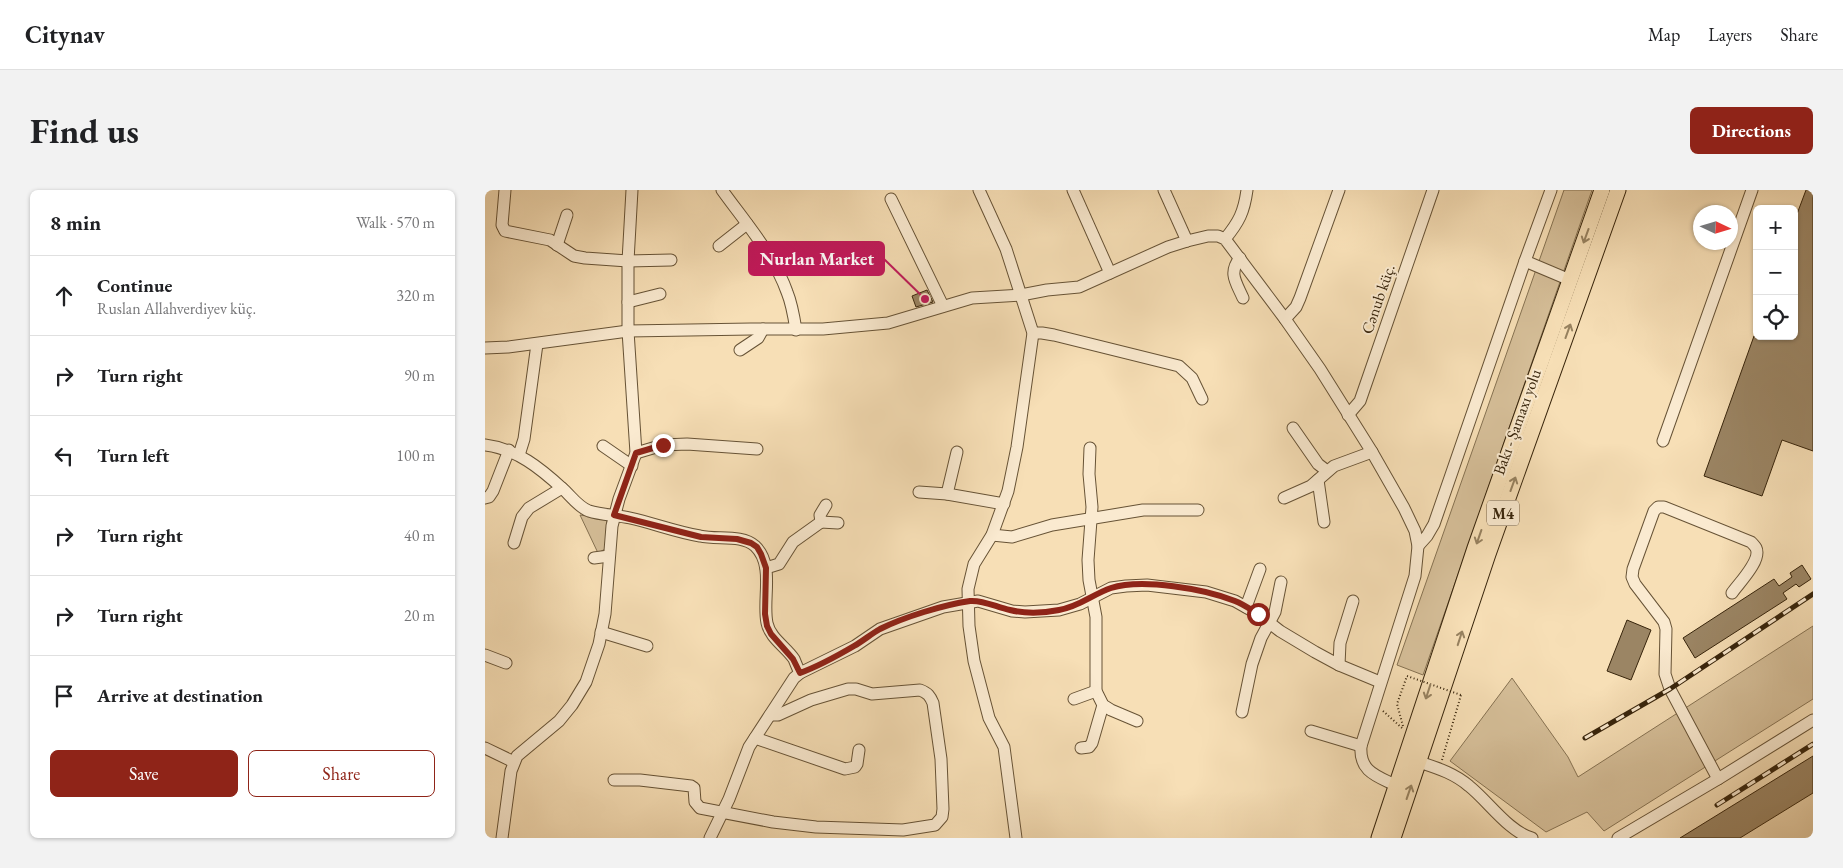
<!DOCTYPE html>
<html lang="en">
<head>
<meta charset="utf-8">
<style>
	:root { --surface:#fff; --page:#f2f2f2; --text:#202124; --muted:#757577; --line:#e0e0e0; --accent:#8f2418 }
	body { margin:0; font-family:"EB Garamond",serif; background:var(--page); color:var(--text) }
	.controls { position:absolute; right:15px; top:15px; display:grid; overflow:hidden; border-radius:8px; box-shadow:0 1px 4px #0004 }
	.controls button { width:45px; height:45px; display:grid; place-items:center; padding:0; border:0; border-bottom:1px solid var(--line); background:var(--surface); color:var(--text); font:25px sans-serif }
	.compass { position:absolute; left:1208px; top:15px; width:45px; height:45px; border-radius:50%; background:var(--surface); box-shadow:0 1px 4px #0004; rotate:94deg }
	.stop { position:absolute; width:15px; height:15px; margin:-11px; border:4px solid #8f2418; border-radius:50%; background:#fff }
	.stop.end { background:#8f2418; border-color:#fff; box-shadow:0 1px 5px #0008 }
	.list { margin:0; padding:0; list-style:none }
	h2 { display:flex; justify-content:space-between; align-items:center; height:65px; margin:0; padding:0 20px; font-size:21px }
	h2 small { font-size:16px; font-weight:400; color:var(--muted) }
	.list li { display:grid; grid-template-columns:32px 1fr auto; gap:15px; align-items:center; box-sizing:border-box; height:80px; padding:0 20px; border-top:1px solid var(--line) }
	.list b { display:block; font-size:19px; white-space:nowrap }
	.list p { margin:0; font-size:16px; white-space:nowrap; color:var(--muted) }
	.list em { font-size:16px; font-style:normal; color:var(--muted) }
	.actions { display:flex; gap:10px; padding:15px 20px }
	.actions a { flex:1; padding:11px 0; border:1px solid var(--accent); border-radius:8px; text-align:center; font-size:18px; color:var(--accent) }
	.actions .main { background:var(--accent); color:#fff }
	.icon { flex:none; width:28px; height:28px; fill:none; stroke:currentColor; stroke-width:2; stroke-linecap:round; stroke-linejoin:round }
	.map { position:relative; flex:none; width:1328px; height:648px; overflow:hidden; border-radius:8px }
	header { display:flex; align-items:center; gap:30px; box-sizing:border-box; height:70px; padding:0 25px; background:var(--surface); border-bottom:1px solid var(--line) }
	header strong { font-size:24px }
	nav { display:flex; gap:28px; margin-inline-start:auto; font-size:18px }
	.intro { display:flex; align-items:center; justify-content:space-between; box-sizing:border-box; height:120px; padding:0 30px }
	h1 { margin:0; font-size:35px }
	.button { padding:12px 22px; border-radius:8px; background:var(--accent); color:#fff; font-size:18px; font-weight:700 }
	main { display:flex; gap:30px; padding:0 30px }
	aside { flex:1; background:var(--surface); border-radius:8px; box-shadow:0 1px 4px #0004 }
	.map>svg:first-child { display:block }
</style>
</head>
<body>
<header>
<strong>Citynav</strong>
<nav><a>Map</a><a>Layers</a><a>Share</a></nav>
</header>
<div class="intro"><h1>Find us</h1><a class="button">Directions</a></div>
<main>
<aside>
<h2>8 min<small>Walk · 570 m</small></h2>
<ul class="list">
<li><svg class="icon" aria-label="ahead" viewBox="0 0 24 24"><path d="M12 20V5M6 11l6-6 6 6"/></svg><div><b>Continue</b><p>Ruslan Allahverdiyev küç.</p></div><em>320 m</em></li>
<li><svg class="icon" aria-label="right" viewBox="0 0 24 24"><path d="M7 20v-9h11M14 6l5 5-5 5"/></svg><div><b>Turn right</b></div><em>90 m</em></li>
<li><svg class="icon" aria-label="left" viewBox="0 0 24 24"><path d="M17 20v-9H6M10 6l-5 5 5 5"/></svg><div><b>Turn left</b></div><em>100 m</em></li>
<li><svg class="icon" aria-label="right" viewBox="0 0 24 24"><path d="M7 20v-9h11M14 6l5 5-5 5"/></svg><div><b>Turn right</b></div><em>40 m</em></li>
<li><svg class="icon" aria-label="right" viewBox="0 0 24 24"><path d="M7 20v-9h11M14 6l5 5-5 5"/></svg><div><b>Turn right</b></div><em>20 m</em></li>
<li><svg class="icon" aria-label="arrive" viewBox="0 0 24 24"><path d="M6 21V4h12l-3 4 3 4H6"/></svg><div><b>Arrive at destination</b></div></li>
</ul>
<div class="actions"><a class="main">Save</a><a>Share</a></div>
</aside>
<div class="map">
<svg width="1328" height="648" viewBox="0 0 1328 648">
	<rect width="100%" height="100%" fill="#f7dfb6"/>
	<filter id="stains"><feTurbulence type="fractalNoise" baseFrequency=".004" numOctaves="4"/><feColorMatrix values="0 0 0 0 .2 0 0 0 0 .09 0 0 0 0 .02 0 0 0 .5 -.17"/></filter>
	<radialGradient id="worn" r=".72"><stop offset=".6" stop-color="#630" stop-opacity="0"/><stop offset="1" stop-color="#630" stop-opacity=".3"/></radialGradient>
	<g fill="#d6bf99" stroke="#867252">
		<polygon points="1079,0 1107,0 938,485 912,475"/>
		<polygon points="95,325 122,329 120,359 113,363"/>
		<polygon points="1328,436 1328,509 1119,641 1102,622 1061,642 965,571 1027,488 1083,567 1093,587"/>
	</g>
	<g fill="#9b8564" stroke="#37240b">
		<polygon points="1321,0 1328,0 1328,261 1297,250 1277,306 1219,286 1269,146 1309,146 1309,32"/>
		<polygon points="442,100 448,112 431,117 427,106"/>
		<polygon points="1317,375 1326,389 1314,397 1311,394 1298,403 1302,409 1210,468 1198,448 1289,389 1294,396 1307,387 1305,383"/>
		<polygon points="1142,430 1166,440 1146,490 1122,481"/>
		<polygon points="1328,566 1328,603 1255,648 1195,648"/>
	</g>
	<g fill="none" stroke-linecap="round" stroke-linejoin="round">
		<g stroke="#675336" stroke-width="13">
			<g id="minor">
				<polyline points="20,0 17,35 20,41 65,50 89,66 100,68 143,71 186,70"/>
				<path d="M237,0C260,32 289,65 302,102C307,114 309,127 311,140"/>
				<polyline points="494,0 521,59 548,143 532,257 523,301 507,345 489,374 483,399 484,436 489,471 504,528 519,557 531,648"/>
				<polyline points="588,0 625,83"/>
				<polyline points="679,0 702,51"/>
				<polyline points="406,9 458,116"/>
				<path d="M740,49C754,32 759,22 762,0"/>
				<polyline points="72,55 82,25"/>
				<polyline points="234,56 262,34"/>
				<path d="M755,68C743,83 751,92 758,108"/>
				<polyline points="1040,71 1085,90"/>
				<polyline points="143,112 175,104"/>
				<polyline points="800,129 811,117 815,108 854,0"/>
				<polyline points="548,143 557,143 569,145 694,176 707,188 717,209"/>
				<path d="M0,158L23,157L143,141L266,139H338L403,133L487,108L536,105L562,100L594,97L683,57L702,51L723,46H733L740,49L800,129L835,179L887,262L919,318L930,341L933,356L930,386L876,556C874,582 892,586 912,596"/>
				<polyline points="255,160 273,148 278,139"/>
				<polyline points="863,225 875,211 948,0"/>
				<polyline points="808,238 833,274 842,281"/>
				<polyline points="1178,251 1267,0"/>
				<path d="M0,255C32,259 55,278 78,299C86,306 93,317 104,321C116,325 132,325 145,328C168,333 191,342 215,346C232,350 257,344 270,356C290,375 277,409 282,433C285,448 301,457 309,469C311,474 313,479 315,483"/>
				<polyline points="118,256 147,276"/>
				<polyline points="605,258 604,284 607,317 603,370 604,390 611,427 611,501 618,515 626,520 652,531"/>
				<polyline points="151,263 178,255 202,254 272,259"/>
				<polyline points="34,265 39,249 52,154"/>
				<polyline points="833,290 839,332"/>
				<polyline points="434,302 462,304 519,314"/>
				<polyline points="462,304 472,262"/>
				<polyline points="0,308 4,307 8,301 24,260"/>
				<polyline points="799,308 826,296 849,276 887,262"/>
				<polyline points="336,332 353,333"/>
				<polyline points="507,345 527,347 567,335 658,320 713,320"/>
				<polyline points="29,353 37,327 44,318 77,298"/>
				<polyline points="933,356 942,346 949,334 1040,71 1066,0"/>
				<polyline points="109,368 124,366"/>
				<polyline points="281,378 294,374 308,352 336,332 335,325 341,315"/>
				<polyline points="761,417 775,379"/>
				<polyline points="116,442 162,456"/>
				<polyline points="0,465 21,473"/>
				<polyline points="854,475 855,453 868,411"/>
				<polyline points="589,509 611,501"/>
				<polyline points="757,522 767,474 776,448 790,422 796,392"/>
				<polyline points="826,541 876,556"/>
				<polyline points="270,548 360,579 370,577 372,574 374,560"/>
				<polyline points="0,558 29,572"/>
				<polyline points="596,558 604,557 607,553 618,515"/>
				<path d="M934,572C952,578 969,583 984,596C1003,611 1024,642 1047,648"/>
				<path d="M1233,589L1185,499L1180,484L1181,439L1179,432L1150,394L1147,387L1148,379L1169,321L1173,317H1179L1266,352C1268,354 1270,356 1271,358C1277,370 1254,393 1247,403"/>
				<path d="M129,590H155L206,596L209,598L210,612L215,618L288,632L331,637L418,640L450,635L457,627L458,619L456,569L448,513C445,506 443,503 435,500L387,504L371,499H363L326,510L293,525H285"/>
				<polyline points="17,648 26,581 32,566 74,531 87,515 101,492 114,454 120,424 127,336 134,309 151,263 143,141 143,71 147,0"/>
				<polyline points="225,648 244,609 264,557 309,488 315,483 370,456 395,439 458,417 493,411 527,421 540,422 574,420 595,414 626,398 641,396 662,395 721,402 750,411 773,424 795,441 830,462 854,475 895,492"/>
				<polyline points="1133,648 1233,589 1328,530"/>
			</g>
		</g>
		<g stroke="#37240b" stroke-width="17">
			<g id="highway">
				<polyline points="894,648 990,358 1117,0"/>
				<polyline points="908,648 1003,364 1133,0"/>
			</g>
		</g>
		<g stroke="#37240b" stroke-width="2" stroke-dasharray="1 2.5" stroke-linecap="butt">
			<polyline points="898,521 917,538"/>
			<polyline points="918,536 912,514 922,486"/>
			<polyline points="957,570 976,505"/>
		</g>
		<use href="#minor" stroke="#faead0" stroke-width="11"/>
		<use href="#highway" stroke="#f7dfb6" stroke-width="15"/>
		<g stroke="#37240b" stroke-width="5">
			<g id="rail">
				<polyline points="1100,548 1185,499 1328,404"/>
				<polyline points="1232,615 1328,554"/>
			</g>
		</g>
		<use href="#rail" stroke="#faead0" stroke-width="3" stroke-dasharray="9" stroke-linecap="butt"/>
		<polyline stroke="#37240b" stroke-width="2" stroke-dasharray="1 2.5" stroke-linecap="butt" points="922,486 976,505"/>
	</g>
	<defs><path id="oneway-shaft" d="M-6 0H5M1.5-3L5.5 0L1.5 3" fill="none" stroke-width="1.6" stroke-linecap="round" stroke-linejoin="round" transform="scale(1.25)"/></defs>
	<g stroke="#978260">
		<use href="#oneway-shaft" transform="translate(1101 46) rotate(110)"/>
		<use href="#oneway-shaft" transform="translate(1083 141) rotate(-70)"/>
		<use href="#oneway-shaft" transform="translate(1028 294) rotate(-70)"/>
		<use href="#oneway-shaft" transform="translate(994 347) rotate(109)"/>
		<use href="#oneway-shaft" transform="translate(975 448) rotate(-72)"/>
		<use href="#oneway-shaft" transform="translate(943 502) rotate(108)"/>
		<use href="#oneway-shaft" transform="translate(924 602) rotate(-71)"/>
	</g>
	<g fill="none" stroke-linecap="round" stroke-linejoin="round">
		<path stroke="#8f2418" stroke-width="6" d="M178,255L151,263L129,325L216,347L252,349L266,353L272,357L276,364L281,378L280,424L282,436L286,444L308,469L315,483C334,476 352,466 369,456C378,451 386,444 395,439C419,427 458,415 485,411C499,410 511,417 525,420C541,424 559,423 574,420C594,417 608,404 626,398C657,388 720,399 750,411C758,414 765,419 773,424"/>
	</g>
	<g text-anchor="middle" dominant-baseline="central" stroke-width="4" stroke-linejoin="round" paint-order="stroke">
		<rect fill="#faead0" stroke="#725f46" stroke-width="1" x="1002" y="310.5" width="32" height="25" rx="4"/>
		<g font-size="15" font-weight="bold" fill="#37240b">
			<text x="1018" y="323">M4</text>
		</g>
		<g font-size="16" fill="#37240b" stroke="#faead0">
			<text transform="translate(893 109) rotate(-71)">Cənub küç.</text>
			<text transform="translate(1032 232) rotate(-70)">Bakı - Şamaxı yolu</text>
		</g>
	</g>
	<path fill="none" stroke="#c2185b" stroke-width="2" d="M440 109L399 69"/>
	<circle fill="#c2185b" stroke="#faead0" stroke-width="2" cx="440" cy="109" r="5"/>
	<rect fill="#c2185b" stroke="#c2185b" stroke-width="2" x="264" y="52" width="135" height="33" rx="5"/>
	<g font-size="18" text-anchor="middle" font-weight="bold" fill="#fff">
		<text x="332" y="75">Nurlan Market</text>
	</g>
	<rect width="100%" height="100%" filter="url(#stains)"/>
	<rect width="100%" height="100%" fill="url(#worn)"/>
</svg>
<div class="controls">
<button>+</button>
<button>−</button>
<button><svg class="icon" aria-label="locate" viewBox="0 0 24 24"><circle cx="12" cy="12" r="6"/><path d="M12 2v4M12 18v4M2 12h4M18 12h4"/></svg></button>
</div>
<svg class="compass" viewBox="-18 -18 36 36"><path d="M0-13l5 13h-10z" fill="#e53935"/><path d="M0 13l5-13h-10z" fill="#757577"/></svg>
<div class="stop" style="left:773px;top:424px"></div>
<div class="stop end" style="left:178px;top:255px"></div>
</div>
</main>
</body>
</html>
